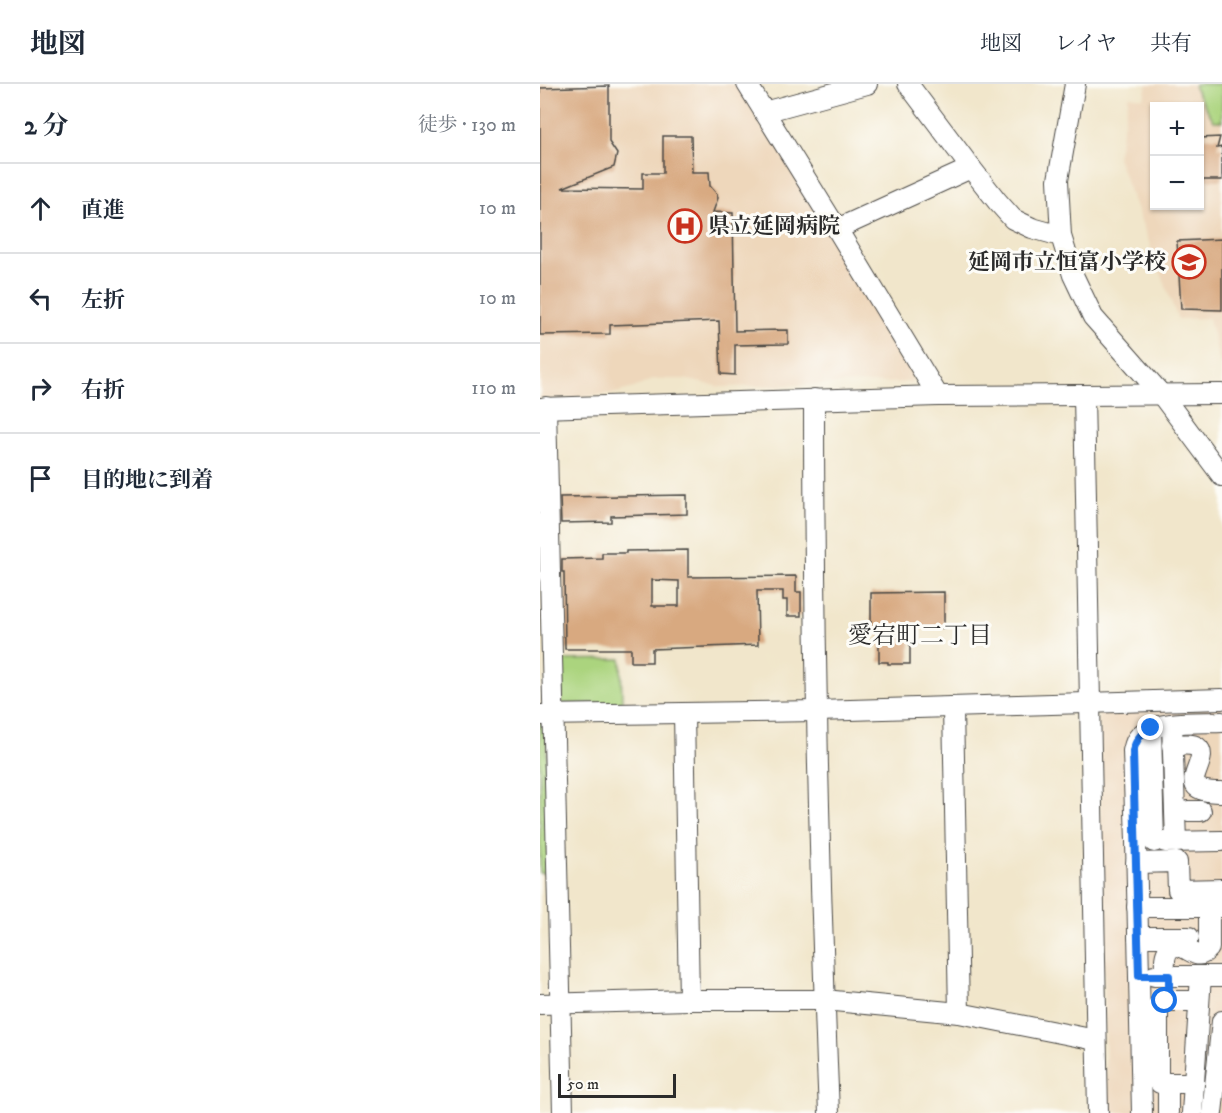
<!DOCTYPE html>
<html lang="ja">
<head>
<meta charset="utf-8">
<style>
	:root { --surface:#fff; --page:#f2f2f3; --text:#1f2937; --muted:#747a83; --line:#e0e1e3 }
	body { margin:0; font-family:"IM FELL DW Pica","Noto Serif JP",serif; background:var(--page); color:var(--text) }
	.controls { position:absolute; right:18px; top:18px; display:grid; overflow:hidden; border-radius:0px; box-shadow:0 2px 4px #0004 }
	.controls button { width:54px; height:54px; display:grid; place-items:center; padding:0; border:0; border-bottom:2px solid var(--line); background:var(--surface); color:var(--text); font:30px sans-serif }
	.scale { position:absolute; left:18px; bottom:15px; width:118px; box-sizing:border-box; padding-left:6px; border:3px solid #2b2b2b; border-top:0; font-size:16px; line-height:21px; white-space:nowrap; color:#2b2b2b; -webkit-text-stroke:4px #fdfcf7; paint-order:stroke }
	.stop { position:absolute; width:18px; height:18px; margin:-14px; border:4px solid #1a73e8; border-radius:50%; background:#fff }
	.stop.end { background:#1a73e8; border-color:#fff; box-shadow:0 2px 6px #0008 }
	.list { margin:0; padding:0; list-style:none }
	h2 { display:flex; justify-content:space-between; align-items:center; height:78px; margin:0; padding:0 24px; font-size:26px }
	h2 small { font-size:20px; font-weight:400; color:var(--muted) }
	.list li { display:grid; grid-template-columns:39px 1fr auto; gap:18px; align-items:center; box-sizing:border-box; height:90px; padding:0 24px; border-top:2px solid var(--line) }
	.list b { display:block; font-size:22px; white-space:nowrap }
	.list em { font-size:20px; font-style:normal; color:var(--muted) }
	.icon { flex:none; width:33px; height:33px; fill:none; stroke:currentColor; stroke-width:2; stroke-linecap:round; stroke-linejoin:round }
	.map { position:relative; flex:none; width:682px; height:1029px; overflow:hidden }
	header { display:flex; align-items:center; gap:36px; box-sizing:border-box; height:84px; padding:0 30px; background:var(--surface); border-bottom:2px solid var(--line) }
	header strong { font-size:28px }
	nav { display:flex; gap:33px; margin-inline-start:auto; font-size:21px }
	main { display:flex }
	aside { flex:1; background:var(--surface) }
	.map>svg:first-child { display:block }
</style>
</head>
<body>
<header>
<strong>地図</strong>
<nav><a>地図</a><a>レイヤ</a><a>共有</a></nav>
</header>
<main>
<aside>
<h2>2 分<small>徒歩 · 130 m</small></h2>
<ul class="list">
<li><svg class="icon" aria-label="ahead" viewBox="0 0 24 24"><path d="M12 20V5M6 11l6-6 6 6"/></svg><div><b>直進</b></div><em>10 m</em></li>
<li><svg class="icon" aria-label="left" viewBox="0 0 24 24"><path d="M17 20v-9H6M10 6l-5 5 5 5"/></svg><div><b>左折</b></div><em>10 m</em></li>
<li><svg class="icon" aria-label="right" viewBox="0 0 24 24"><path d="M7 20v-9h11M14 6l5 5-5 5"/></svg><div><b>右折</b></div><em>110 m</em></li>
<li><svg class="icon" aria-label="arrive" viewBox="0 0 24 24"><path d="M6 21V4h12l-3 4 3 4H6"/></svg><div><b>目的地に到着</b></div></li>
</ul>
</aside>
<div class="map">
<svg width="682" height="1029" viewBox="0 0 682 1029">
	<rect width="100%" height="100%" fill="#fdfcf7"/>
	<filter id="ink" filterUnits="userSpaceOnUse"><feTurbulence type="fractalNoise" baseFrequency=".0167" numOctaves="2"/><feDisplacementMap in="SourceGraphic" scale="12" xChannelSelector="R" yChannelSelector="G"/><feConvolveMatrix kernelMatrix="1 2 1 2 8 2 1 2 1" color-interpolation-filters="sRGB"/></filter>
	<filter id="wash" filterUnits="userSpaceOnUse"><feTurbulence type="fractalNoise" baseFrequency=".008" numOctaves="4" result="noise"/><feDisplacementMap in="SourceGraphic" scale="24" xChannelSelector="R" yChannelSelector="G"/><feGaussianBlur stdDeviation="1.35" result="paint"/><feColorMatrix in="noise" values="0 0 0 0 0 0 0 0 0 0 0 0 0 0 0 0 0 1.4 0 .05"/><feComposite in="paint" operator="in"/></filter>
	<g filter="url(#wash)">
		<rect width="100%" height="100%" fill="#f1e6cb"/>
		<g fill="#eed7bb" fill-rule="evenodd">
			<polygon points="0,0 203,0 378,284 371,298 181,303 144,295 115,295 94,304 75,309 29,314 0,315"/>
			<path d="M607,0H682V288L669,234L638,235L577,73L589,12L604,14ZM614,22H660V122H614Z"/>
			<polygon points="682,618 682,1029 567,1029 559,629 568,622"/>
		</g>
		<g fill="#abd47e" stroke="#6b8054" stroke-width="1.5">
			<polygon points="655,0 682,0 682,37 674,37 654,4"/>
			<polygon points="81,575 82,619 22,620 22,576"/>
			<polygon points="0,638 6,643 9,789 0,789"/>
		</g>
		<g id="blocks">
			<g fill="#d8a980" fill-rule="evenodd">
				<polygon points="69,2 69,58 77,70 74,83 22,104 103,105 103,89 123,89 123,52 151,52 152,88 169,88 170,102 177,110 178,114 173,128 193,129 195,247 248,246 248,260 195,261 195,291 181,290 179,237 70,241 70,250 0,251 0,4"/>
				<polygon points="680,53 677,64 682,63 682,96 660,96 660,54"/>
				<polygon points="682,155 682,226 641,225 637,157"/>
				<polygon points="147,411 147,430 71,432 71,438 21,439 20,413"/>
				<path d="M148,466V493L256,492V508H261V532H247V516H243V507H217L218,561L112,565V578H91V565H25L24,488H22V475L62,474V469H86V467ZM112,496L139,497V522H112Z"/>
				<polygon points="404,508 404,544 370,544 370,580 348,580 348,578 339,578 339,545 331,545 331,509"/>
			</g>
		</g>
	</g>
	<g filter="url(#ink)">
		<use href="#blocks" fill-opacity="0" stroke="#494743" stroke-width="1.5"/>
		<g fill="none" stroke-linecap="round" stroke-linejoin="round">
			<g stroke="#494743" stroke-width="22">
				<g id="minor">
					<polyline points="207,0 297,145 398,312"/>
					<polyline points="368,0 431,84 457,117 473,135 492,144 521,152"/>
					<polyline points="535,0 518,96 521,152 533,191 553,233 621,310 682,392"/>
					<polyline points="224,28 327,0"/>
					<polyline points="297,145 431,84"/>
					<polyline points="544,311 558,1029"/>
					<path d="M274,315C274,553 279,791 289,1029"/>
					<polyline points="6,323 23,1029"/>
					<polyline points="0,324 398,312 682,310"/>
					<polyline points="413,624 419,929"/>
					<polyline points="144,629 149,916"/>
					<polyline points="0,631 277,627 682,615"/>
					<polyline points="632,640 636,758"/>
					<polyline points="611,644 614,758"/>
					<path d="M632,661C639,661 651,659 657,663C674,676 627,709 682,708"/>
					<polyline points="648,727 661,727"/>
					<polyline points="625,758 682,757"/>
					<polyline points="596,779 637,778 638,806 682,805"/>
					<polyline points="597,823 681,823"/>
					<polyline points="598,853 649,853"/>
					<polyline points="614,892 682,892"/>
					<path d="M625,892C625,882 622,865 635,862C639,862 641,862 644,864C655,869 659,876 669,864V823"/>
					<polyline points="0,920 149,916 284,916 419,929 556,956"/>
					<polyline points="654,999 620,999 618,996 618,922 625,917 659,917"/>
					<polyline points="628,1007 628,1029"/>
					<path d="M602,1029L596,758L593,667C594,663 595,657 598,654C611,635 661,639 682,638"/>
					<polyline points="652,1029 661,892"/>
					<polyline points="672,1029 682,937"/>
				</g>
			</g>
			<use href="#minor" stroke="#fff" stroke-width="20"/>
		</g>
	</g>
	<g fill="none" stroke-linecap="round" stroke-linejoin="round" filter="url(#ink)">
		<path stroke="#1a73e8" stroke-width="8" d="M611,644C600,649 596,657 593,667L599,892H629V917H625"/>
	</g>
	<defs>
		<g id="hospital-ring" transform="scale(1.725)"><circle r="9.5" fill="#fdfcf7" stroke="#c8321e" stroke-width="1.5"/><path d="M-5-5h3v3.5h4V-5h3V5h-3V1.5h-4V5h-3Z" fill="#c8321e"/></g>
		<g id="school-ring" transform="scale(1.725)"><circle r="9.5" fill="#fdfcf7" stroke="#c8321e" stroke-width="1.5"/><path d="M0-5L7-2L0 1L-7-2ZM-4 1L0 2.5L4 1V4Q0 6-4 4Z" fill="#c8321e"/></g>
	</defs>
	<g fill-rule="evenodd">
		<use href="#hospital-ring" x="145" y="142"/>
		<use href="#school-ring" x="649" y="178"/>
	</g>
	<g text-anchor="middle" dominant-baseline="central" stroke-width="6" stroke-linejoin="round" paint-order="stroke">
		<g font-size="22" font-weight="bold" fill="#2b2b2b" stroke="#fdfcf7" text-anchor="start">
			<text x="168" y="142">県立延岡病院</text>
			<text x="626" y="178" text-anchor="end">延岡市立恒富小学校</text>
		</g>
		<g font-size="24" fill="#2b2b2b" stroke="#fdfcf7">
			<text x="380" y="552">愛宕町二丁目</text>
		</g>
	</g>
</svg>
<div class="controls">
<button>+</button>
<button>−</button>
</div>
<div class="scale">50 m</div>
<div class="stop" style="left:625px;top:917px"></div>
<div class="stop end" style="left:611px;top:644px"></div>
</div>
</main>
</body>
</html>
